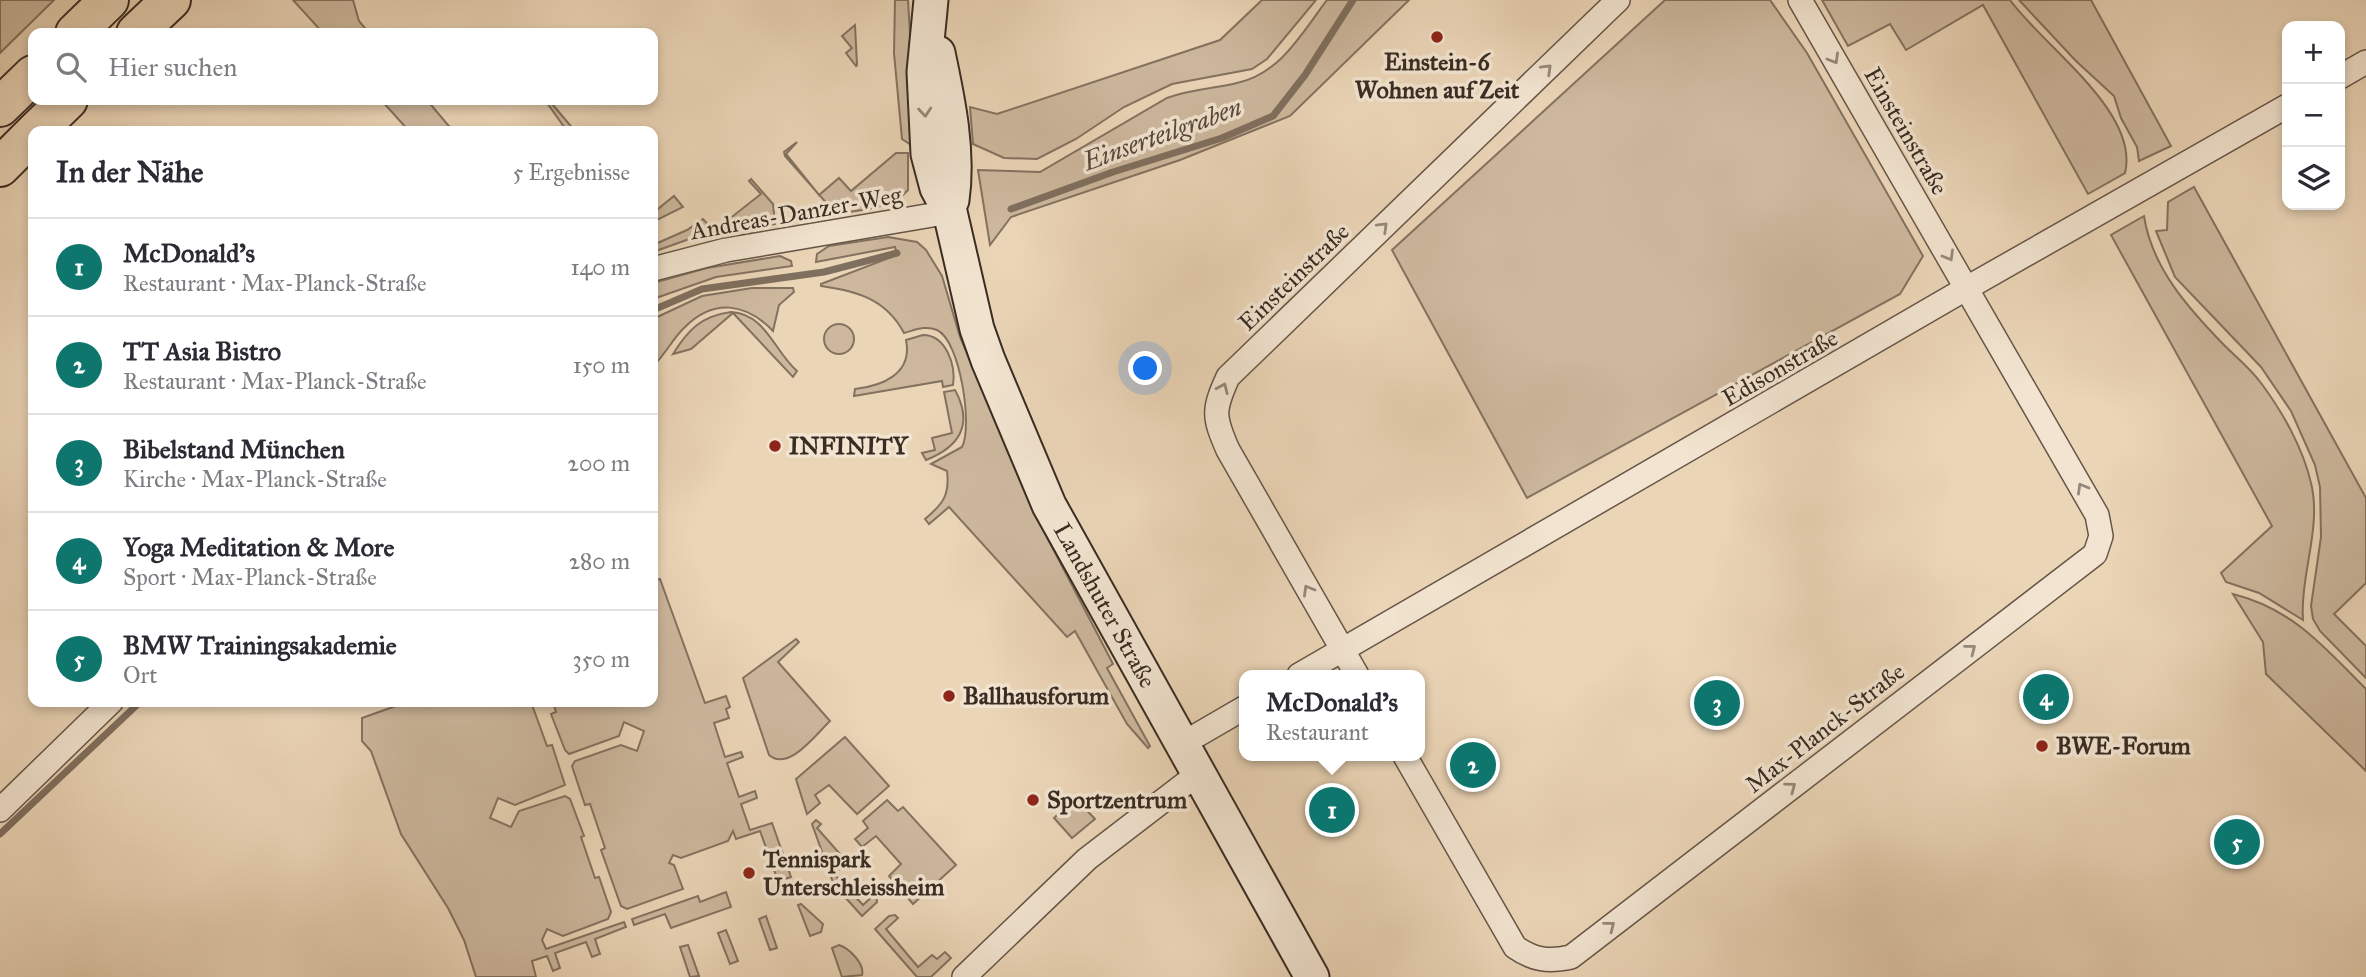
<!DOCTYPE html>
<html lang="de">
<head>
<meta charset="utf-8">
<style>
	:root { --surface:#fff; --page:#f2f2f3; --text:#2b2b33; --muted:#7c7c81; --line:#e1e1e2; --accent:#0f766e }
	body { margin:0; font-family:"IM FELL Great Primer",serif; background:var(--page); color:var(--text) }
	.controls { position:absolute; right:21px; top:21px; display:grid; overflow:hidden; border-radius:14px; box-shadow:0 4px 10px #0003 }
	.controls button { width:63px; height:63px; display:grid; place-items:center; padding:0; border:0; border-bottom:2px solid var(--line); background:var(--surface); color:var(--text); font:35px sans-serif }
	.you { position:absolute; left:1146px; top:369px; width:24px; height:24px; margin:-18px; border:5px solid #fff; border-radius:50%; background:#1a73e8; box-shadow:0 0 0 10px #1a73e833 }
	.badge { display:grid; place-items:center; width:46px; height:46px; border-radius:50%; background:var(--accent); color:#fff; font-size:23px; font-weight:700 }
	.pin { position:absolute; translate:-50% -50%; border:4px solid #fff; box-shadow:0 2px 7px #0006 }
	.popup { position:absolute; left:1239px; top:670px; width:186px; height:91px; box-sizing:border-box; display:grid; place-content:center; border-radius:14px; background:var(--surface); filter:drop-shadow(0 2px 5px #0005); font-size:23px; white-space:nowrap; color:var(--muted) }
	.popup b { font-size:26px; color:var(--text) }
	.popup::after { content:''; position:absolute; left:50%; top:100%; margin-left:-14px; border:14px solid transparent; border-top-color:var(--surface) }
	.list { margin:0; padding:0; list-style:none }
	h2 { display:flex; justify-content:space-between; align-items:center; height:91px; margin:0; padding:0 28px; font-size:30px }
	h2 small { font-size:23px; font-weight:400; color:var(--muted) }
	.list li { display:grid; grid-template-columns:46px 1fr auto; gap:21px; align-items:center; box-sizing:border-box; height:98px; padding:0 28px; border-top:2px solid var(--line) }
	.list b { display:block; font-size:26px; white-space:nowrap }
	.list p { margin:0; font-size:23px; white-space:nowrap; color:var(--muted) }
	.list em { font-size:23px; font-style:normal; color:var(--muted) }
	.icon { flex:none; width:38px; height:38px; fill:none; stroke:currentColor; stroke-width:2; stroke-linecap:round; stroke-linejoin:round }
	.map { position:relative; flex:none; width:2366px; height:977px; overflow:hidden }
	.search { position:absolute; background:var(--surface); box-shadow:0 4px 10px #0003; left:28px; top:28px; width:630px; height:77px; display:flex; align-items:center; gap:18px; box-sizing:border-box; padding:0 24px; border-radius:14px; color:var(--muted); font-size:26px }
	.panel { position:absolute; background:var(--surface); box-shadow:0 4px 10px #0003; left:28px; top:126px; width:630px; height:581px; border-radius:14px }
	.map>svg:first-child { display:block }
</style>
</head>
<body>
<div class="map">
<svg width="2366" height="977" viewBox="0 0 2366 977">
	<rect width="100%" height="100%" fill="#ebd5b7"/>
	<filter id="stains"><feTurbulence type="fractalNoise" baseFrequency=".00286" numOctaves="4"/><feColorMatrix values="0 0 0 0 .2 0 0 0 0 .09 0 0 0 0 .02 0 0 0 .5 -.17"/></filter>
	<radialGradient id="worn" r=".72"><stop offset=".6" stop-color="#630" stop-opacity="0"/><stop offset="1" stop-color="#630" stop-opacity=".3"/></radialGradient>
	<g fill="#cdb89e" stroke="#837260" stroke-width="2">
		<polygon points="0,0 54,0 0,53"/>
		<polygon points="293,0 353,0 359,21 369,33 323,33"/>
		<polygon points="895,0 908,0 917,149 902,139 894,53"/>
		<polygon points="1262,0 1316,0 1267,59 1252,69 1172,84 1124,107 1076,139 1037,159 1004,158 973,144 970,107 997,114 1220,40"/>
		<path d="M1327,0H1409L1290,116L1180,160L1011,217L990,245L978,170L1040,172L1167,98C1190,89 1213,89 1237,83C1280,74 1302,33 1327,0Z"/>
		<polygon points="1665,0 1770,0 1807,53 1923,256 1900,294 1527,498 1392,250"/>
		<path d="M1822,0H2010C2043,46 2140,112 2125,173L2088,194L1983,5L1906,50L1890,24L1848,46Z"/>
		<polygon points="2019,0 2091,0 2171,146 2139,161 2137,147 2121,118 2114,96 2076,61"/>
		<polygon points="855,25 857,65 856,66 846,53 852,48 842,36"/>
		<polygon points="381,100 427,100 453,131 409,131"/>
		<polygon points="545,100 559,100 553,105 575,131 567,131"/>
		<path d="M797,142L786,154L819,195L839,178L851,191L896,153H908V190C892,209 859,210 836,214L785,156L784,152Z"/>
		<polygon points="751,179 773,204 775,224 692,238 653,252 653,245 687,230 703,219 714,231 761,194 749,181"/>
		<polygon points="2194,187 2366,498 2366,583 2334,614 2366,646 2366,678 2320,631 2313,619 2311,606 2321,537 2320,487 2315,465 2291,411 2261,367 2175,277 2156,231 2167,230 2168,202"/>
		<polygon points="674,196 683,207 653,222 653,213"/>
		<path d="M2144,216C2152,268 2188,308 2224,345C2236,357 2251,369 2261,383C2282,411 2303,448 2311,483C2322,527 2300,575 2303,620L2259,593L2226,582L2221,573L2272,526L2111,235Z"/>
		<path d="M888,237L917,242L926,250L942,276L960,337L1036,516L1113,664L1107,668L1150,746L1148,748L1127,724L1075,631L1067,637L949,507L929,524L925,519C943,504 950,495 947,471L931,464L962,447C973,426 960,340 937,330C926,325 915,330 904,333C886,299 857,291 821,286V284L897,255L895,247L816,262L817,254L829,246Z"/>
		<polygon points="780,256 791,261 792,266 716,277 653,299 653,283 707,268"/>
		<path d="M752,288H793L794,292L779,305L773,331C746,303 714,298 685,327C672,339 666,354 653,366V319L702,296Z"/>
		<path d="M731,312C766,314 774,351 797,371L793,377L733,313L691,349L673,354C688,330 701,316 731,312Z"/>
		<circle cx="839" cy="339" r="15"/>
		<path d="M923,335C946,335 956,365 953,385L943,387L942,381L854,396L855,389C882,386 913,374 906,340Z"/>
		<path d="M955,390C974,425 959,447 926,460L922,453L935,450L932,438L952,433L944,392Z"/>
		<polygon points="660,579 705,703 726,696 730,707 726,709 729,718 714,723 725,757 741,752 743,757 727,763 739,797 755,791 757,798 741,804 750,830 772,823 791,877 778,881 760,831 736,839 733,831 728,841 681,858 673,855 669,863 674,865 683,889 627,909 621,906 601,850 605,848 590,804 585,805 572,766 575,761 621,745 637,751 644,731 624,722 619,736 569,754 565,750 551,714 556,712 553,702 653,702 653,581"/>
		<path d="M2233,594C2293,609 2324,647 2366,689V771L2266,674L2263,642Z"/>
		<path d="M796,639L799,642L778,662L830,721C816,734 789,772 769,755L743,678Z"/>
		<polygon points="407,702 531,702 547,746 552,745 565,785 515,805 498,798 490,818 511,827 519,811 565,796 570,799 584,836 581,837 595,878 599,877 611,912 608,919 563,936 547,929 542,940 546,949 624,922 626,927 595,939 600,954 592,957 586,942 555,953 560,968 553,971 547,956 532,961 536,977 476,977 464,940 448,908 401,834 371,751 362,741 362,718"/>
		<polygon points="845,737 889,786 857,814 829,785 815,795 820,803 807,814 796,779"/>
		<polygon points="1075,798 1095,819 1072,838 1054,818"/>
		<polygon points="887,800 898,811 903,807 956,865 913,904 889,876 901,864 876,836 862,847 855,839 868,828 863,821"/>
		<polygon points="816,820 821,824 817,828 847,862 834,874 863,905 876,893 877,902 862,916 834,885 812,824"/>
		<polygon points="726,892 731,907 671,928 665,914 634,925 632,919 698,896 700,902"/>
		<polygon points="801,904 823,924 821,932 810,936 798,905"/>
		<polygon points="895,915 898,918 886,929 918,967 932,955 937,959 945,952 951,958 931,977 917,977 875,929 889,916"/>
		<polygon points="766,916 777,948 770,950 759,919"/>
		<polygon points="726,930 738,961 730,964 718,933"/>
		<polygon points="688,945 699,976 690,977 680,947"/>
		<path d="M839,945C849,948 865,964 862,975L842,977L832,948Z"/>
	</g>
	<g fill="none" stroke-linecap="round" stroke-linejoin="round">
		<g stroke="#7f6f5e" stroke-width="7">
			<polyline points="1011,209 1113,172 1222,138 1273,116 1305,75 1353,0"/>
			<polyline points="653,310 702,289 824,272 897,253"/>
			<polyline points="0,834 140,702"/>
		</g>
		<g stroke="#665648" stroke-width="26">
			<g id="street">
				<polyline points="2340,77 2366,62"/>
				<polyline points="653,269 726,250 950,212"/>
				<polyline points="1299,675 1967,288 2287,106"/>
				<path d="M1357,675L1228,450C1213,416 1213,410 1228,377L1618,0"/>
				<polyline points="1182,744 1244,708"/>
				<path d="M1405,756L1515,947C1534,960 1548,962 1571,957L2095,554L2101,536L2097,515L1800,0"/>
				<polyline points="0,810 111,702"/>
				<polyline points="964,977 1087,859 1199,773"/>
			</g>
		</g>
		<g stroke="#392c23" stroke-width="37">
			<g id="secondary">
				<path id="s1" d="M931,0L924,72L928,154L937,188L950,212L977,329L988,360L1049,505L1312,977"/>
				<path d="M938,53C948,100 959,152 952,200"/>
			</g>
		</g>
		<g stroke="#392c23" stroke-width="42">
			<g id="highway">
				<polyline points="75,33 109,0"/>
				<polyline points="136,33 171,0"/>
				<polyline points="0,107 33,75"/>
				<polyline points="36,131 68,100"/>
				<polyline points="0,167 33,134"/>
			</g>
		</g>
		<use href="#street" stroke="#f2e4d0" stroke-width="23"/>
		<use href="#secondary" stroke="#f2e4d0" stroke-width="33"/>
		<use href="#highway" stroke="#ebd5b7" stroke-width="38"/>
	</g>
	<defs><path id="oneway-chevron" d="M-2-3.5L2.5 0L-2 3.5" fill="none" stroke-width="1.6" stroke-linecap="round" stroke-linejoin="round" transform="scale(1.75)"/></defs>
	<g stroke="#96887a">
		<use href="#oneway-chevron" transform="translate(1834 59) rotate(60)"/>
		<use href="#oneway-chevron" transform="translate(1547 69) rotate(-44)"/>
		<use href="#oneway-chevron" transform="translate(925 112) rotate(85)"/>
		<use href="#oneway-chevron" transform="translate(1383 227) rotate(-44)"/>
		<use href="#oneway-chevron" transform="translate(1949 256) rotate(60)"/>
		<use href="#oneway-chevron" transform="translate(1223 388) rotate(-66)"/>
		<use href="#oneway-chevron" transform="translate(2082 488) rotate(-120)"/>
		<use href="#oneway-chevron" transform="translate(1308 590) rotate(-120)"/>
		<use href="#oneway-chevron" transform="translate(1971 649) rotate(-38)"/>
		<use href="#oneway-chevron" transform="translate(1791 787) rotate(-37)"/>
		<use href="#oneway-chevron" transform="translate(1610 926) rotate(-38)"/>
	</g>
	<g fill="#8f2418" stroke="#f2e4d0" stroke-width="2.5">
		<circle cx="1437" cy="37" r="7"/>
		<circle cx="775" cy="446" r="7"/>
		<circle cx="949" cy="696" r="7"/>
		<circle cx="2042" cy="746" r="7"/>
		<circle cx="1033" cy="800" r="7"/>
		<circle cx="749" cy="873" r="7"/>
	</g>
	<g text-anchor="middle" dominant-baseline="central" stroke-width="7" stroke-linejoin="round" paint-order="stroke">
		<g font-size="24" font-weight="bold" fill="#392c23" stroke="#f2e4d0" text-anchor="start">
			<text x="1437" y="62" text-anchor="middle">Einstein-6<tspan x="1437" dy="28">Wohnen auf Zeit</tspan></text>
			<text x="789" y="446">INFINITY</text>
			<text x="963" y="696">Ballhausforum</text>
			<text x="2056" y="746">BWE-Forum</text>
			<text x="1047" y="800">Sportzentrum</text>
			<text x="763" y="859">Tennispark<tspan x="763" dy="28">Unterschleissheim</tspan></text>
		</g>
		<g font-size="24" fill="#392c23" stroke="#f2e4d0">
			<text transform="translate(1906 131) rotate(60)">Einsteinstraße</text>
			<text transform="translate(796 213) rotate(-10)">Andreas-Danzer-Weg</text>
			<text transform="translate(1294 277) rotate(-44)">Einsteinstraße</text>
			<text transform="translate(1780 368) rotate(-30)">Edisonstraße</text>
			<text stroke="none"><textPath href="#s1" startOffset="642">Landshuter Straße</textPath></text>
			<text transform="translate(1825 728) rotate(-38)">Max-Planck-Straße</text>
		</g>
		<g font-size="26" font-style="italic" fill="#56483c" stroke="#f2e4d0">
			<text transform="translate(1162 134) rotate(-20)">Einserteilgraben</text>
		</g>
	</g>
	<rect width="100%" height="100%" filter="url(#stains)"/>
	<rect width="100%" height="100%" fill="url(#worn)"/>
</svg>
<div class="controls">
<button>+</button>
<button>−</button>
<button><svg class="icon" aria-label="layers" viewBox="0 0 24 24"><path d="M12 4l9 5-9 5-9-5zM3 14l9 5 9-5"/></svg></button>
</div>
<div class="you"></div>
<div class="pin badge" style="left:1332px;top:810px">1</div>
<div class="popup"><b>McDonald's</b>Restaurant</div>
<div class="pin badge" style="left:1473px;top:765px">2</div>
<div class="pin badge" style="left:1717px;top:703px">3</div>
<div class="pin badge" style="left:2046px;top:697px">4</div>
<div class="pin badge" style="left:2237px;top:842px">5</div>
<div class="search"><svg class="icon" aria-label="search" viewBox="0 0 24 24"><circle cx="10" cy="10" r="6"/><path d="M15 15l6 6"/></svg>Hier suchen</div>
<section class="panel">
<h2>In der Nähe<small>5 Ergebnisse</small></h2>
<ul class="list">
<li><span class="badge">1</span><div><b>McDonald's</b><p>Restaurant · Max-Planck-Straße</p></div><em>140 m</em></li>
<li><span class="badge">2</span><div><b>TT Asia Bistro</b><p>Restaurant · Max-Planck-Straße</p></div><em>150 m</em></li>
<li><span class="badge">3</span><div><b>Bibelstand München</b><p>Kirche · Max-Planck-Straße</p></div><em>200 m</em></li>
<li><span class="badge">4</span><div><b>Yoga Meditation &amp; More</b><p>Sport · Max-Planck-Straße</p></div><em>280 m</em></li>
<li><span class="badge">5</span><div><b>BMW Trainingsakademie</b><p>Ort</p></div><em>350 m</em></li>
</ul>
</section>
</div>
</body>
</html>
